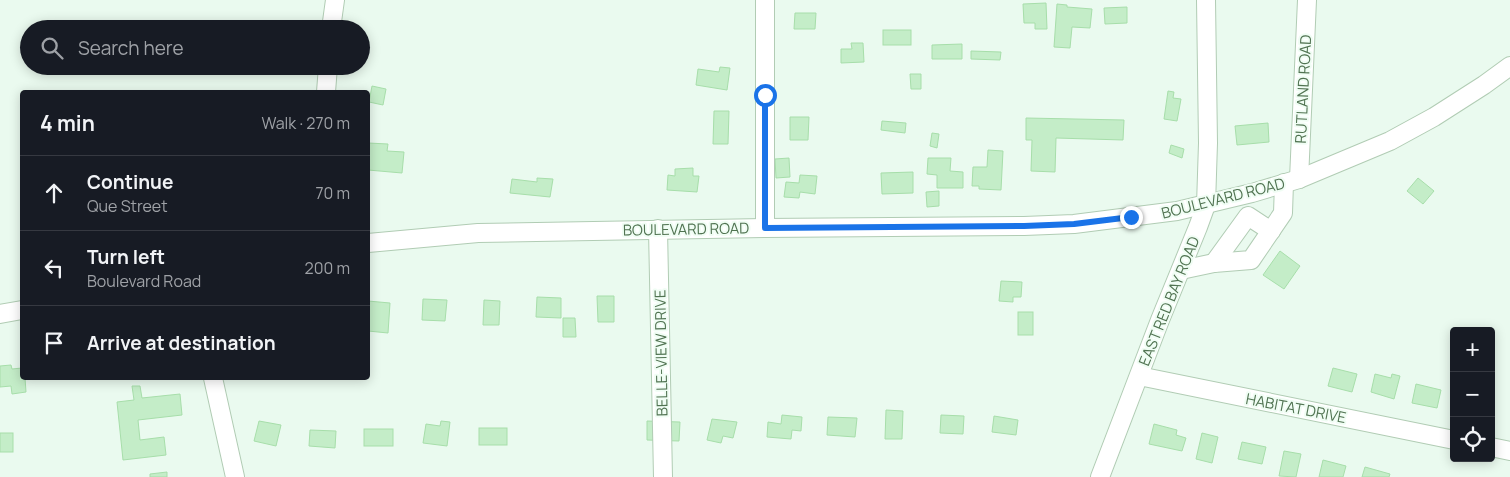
<!DOCTYPE html>
<html lang="en">
<head>
<meta charset="utf-8">
<style>
	:root { --surface:#171b24; --page:#20242c; --text:#f1f3f6; --muted:#9ea1a6; --line:#363941 }
	body { margin:0; font-family:Manrope,sans-serif; background:var(--page); color:var(--text) }
	.controls { position:absolute; right:15px; bottom:15px; display:grid; overflow:hidden; border-radius:5px; box-shadow:0 2px 12px #0003 }
	.controls button { width:45px; height:45px; display:grid; place-items:center; padding:0; border:0; border-bottom:1px solid var(--line); background:var(--surface); color:var(--text); font:25px sans-serif }
	.stop { position:absolute; width:15px; height:15px; margin:-11px; border:4px solid #1a73e8; border-radius:50%; background:#fff }
	.stop.end { background:#1a73e8; border-color:#fff; box-shadow:0 1px 5px #0008 }
	.list { margin:0; padding:0; list-style:none }
	h2 { display:flex; justify-content:space-between; align-items:center; height:65px; margin:0; padding:0 20px; font-size:21px }
	h2 small { font-size:16px; font-weight:400; color:var(--muted) }
	.list li { display:grid; grid-template-columns:32px 1fr auto; gap:15px; align-items:center; box-sizing:border-box; height:75px; padding:0 20px; border-top:1px solid var(--line) }
	.list b { display:block; font-size:19px; white-space:nowrap }
	.list p { margin:0; font-size:16px; white-space:nowrap; color:var(--muted) }
	.list em { font-size:16px; font-style:normal; color:var(--muted) }
	.icon { flex:none; width:28px; height:28px; fill:none; stroke:currentColor; stroke-width:2; stroke-linecap:round; stroke-linejoin:round }
	.map { position:relative; flex:none; width:1510px; height:477px; overflow:hidden }
	.search { position:absolute; background:var(--surface); box-shadow:0 2px 12px #0003; left:20px; top:20px; width:350px; height:55px; display:flex; align-items:center; gap:12px; box-sizing:border-box; padding:0 18px; border-radius:28px; color:var(--muted); font-size:19px }
	.panel { position:absolute; background:var(--surface); box-shadow:0 2px 12px #0003; left:20px; top:90px; width:350px; height:290px; border-radius:5px }
	.map>svg:first-child { display:block }
</style>
</head>
<body>
<div class="map">
<svg width="1510" height="477" viewBox="0 0 1510 477">
	<rect width="100%" height="100%" fill="#eafaef"/>
	<g fill="#c4edc8" stroke="#a7deaa">
		<polygon points="1046,3 1047,29 1035,29 1035,23 1024,23 1023,4"/>
		<polygon points="1057,4 1067,5 1067,7 1092,9 1090,28 1072,27 1070,48 1054,47"/>
		<polygon points="1127,7 1127,23 1105,24 1104,8"/>
		<polygon points="795,13 816,13 815,29 794,29"/>
		<rect x="883" y="30" width="28" height="15"/>
		<polygon points="851,43 863,43 864,62 841,63 841,49 852,49"/>
		<polygon points="962,44 962,59 932,59 932,45"/>
		<polygon points="971,51 1001,52 1000,60 971,59"/>
		<polygon points="720,67 730,68 727,90 696,85 698,69 719,72"/>
		<polygon points="910,74 921,74 921,89 911,89"/>
		<polygon points="372,86 386,89 383,105 369,102"/>
		<polygon points="1168,91 1174,92 1173,98 1181,99 1177,121 1164,119"/>
		<polygon points="714,111 729,111 728,144 713,144"/>
		<polygon points="790,117 809,117 808,140 790,140"/>
		<polygon points="1026,118 1124,120 1123,140 1056,138 1055,172 1031,171 1032,140 1026,140"/>
		<polygon points="882,121 906,123 905,133 881,130"/>
		<polygon points="1268,123 1269,142 1237,145 1235,126"/>
		<polygon points="932,133 939,134 937,148 930,146"/>
		<polygon points="368,143 388,144 387,151 404,152 402,173 368,170"/>
		<polygon points="1171,145 1184,149 1182,158 1169,153"/>
		<polygon points="988,150 1003,151 1001,190 979,189 979,186 972,186 973,167 987,167"/>
		<polygon points="789,158 790,177 776,178 775,159"/>
		<polygon points="928,158 951,158 950,171 963,172 963,188 937,188 937,175 927,174"/>
		<polygon points="693,168 693,176 699,176 697,192 667,190 668,175 675,176 675,169"/>
		<polygon points="913,172 913,193 882,194 881,173"/>
		<polygon points="800,175 817,176 815,194 800,192 799,198 784,197 786,182 799,183"/>
		<polygon points="537,178 553,179 550,197 510,193 512,179 537,182"/>
		<polygon points="1418,178 1434,191 1423,204 1407,191"/>
		<polygon points="939,191 939,206 927,207 926,192"/>
		<polygon points="1280,251 1300,266 1284,289 1263,275"/>
		<polygon points="1001,281 1022,282 1021,297 1013,297 1013,302 999,301"/>
		<polygon points="597,296 614,296 614,322 598,322"/>
		<polygon points="537,297 561,298 561,318 536,317"/>
		<polygon points="423,299 447,300 445,321 422,320"/>
		<polygon points="484,300 500,301 499,325 483,325"/>
		<polygon points="368,301 390,303 388,333 368,331"/>
		<rect x="1018" y="312" width="15" height="23"/>
		<polygon points="563,318 575,318 576,337 563,337"/>
		<polygon points="11,365 12,369 22,368 22,378 25,378 26,392 12,394 11,386 0,387 0,366"/>
		<polygon points="1333,368 1357,374 1352,392 1328,386"/>
		<polygon points="1375,374 1391,378 1392,374 1400,376 1394,399 1371,392"/>
		<polygon points="1416,384 1441,390 1437,408 1412,403"/>
		<polygon points="132,386 140,386 142,398 180,394 182,415 138,420 140,440 164,437 166,455 123,460 117,402 134,400"/>
		<polygon points="886,410 903,411 902,439 885,439"/>
		<polygon points="782,415 802,417 801,431 792,430 791,439 767,437 768,422 781,424"/>
		<polygon points="941,415 964,416 963,434 940,433"/>
		<polygon points="994,416 1018,420 1016,435 992,432"/>
		<polygon points="828,417 857,418 855,437 827,435"/>
		<polygon points="712,419 737,422 733,438 723,436 721,443 707,440"/>
		<polygon points="259,421 281,425 276,446 254,441"/>
		<polygon points="441,421 450,422 447,446 423,443 426,424 440,426"/>
		<polygon points="647,421 680,422 679,441 647,440"/>
		<polygon points="1154,424 1177,430 1176,435 1186,438 1182,451 1149,444"/>
		<rect x="479" y="428" width="28" height="17"/>
		<rect x="364" y="429" width="29" height="17"/>
		<polygon points="310,430 336,431 335,448 309,446"/>
		<rect x="0" y="433" width="13" height="19"/>
		<polygon points="1202,433 1218,437 1212,463 1196,459"/>
		<polygon points="1242,442 1266,447 1262,464 1238,459"/>
		<polygon points="1284,451 1301,454 1296,477 1279,476"/>
		<polygon points="1323,460 1346,466 1343,477 1319,477"/>
		<polygon points="1365,467 1390,474 1389,477 1362,477"/>
		<polygon points="167,472 167,477 150,477 150,474"/>
	</g>
	<g fill="none" stroke-linecap="round" stroke-linejoin="round">
		<g stroke="#b1ccb4" stroke-width="20">
			<g id="minor">
				<polyline points="765,0 765,228"/>
				<polyline points="331,29 335,0"/>
				<polyline points="326,92 328,66"/>
				<polyline points="1299,179 1307,0"/>
				<polyline points="658,229 663,477"/>
				<polyline points="368,243 478,233 765,228 1024,226 1074,224 1177,211 1252,193 1299,179 1390,141 1434,117 1484,85 1510,66"/>
				<polyline points="1214,263 1248,216 1271,231"/>
				<polyline points="1181,270 1214,263 1251,260 1283,213 1284,183"/>
				<polyline points="0,314 22,310"/>
				<polyline points="1139,376 1454,440"/>
				<polyline points="213,378 235,477"/>
				<polyline points="1491,447 1510,451"/>
				<polyline points="1100,477 1160,320 1198,227 1206,205 1208,143 1206,0"/>
			</g>
		</g>
		<use href="#minor" stroke="#fff" stroke-width="18"/>
	</g>
	<g fill="none" stroke-linecap="round" stroke-linejoin="round">
		<polyline stroke="#1a73e8" stroke-width="6" points="765,95 765,228 1024,226 1074,224 1131,217"/>
	</g>
	<g text-anchor="middle" dominant-baseline="central" stroke-width="4" stroke-linejoin="round" paint-order="stroke">
		<g font-size="15" fill="#507351" stroke="#f0fdf4">
			<text transform="translate(1303 89) rotate(-87)">RUTLAND ROAD</text>
			<text transform="translate(1223 198) rotate(-14)">BOULEVARD ROAD</text>
			<text transform="translate(686 229) rotate(-1)">BOULEVARD ROAD</text>
			<text transform="translate(1169 301) rotate(-68)">EAST RED BAY ROAD</text>
			<text transform="translate(661 353) rotate(-91)">BELLE-VIEW DRIVE</text>
			<text transform="translate(1296 408) rotate(11)">HABITAT DRIVE</text>
		</g>
	</g>
</svg>
<div class="controls">
<button>+</button>
<button>−</button>
<button><svg class="icon" aria-label="locate" viewBox="0 0 24 24"><circle cx="12" cy="12" r="6"/><path d="M12 2v4M12 18v4M2 12h4M18 12h4"/></svg></button>
</div>
<div class="stop" style="left:765px;top:95px"></div>
<div class="stop end" style="left:1131px;top:217px"></div>
<div class="search"><svg class="icon" aria-label="search" viewBox="0 0 24 24"><circle cx="10" cy="10" r="6"/><path d="M15 15l6 6"/></svg>Search here</div>
<section class="panel">
<h2>4 min<small>Walk · 270 m</small></h2>
<ul class="list">
<li><svg class="icon" aria-label="ahead" viewBox="0 0 24 24"><path d="M12 20V5M6 11l6-6 6 6"/></svg><div><b>Continue</b><p>Que Street</p></div><em>70 m</em></li>
<li><svg class="icon" aria-label="left" viewBox="0 0 24 24"><path d="M17 20v-9H6M10 6l-5 5 5 5"/></svg><div><b>Turn left</b><p>Boulevard Road</p></div><em>200 m</em></li>
<li><svg class="icon" aria-label="arrive" viewBox="0 0 24 24"><path d="M6 21V4h12l-3 4 3 4H6"/></svg><div><b>Arrive at destination</b></div></li>
</ul>
</section>
</div>
</body>
</html>
